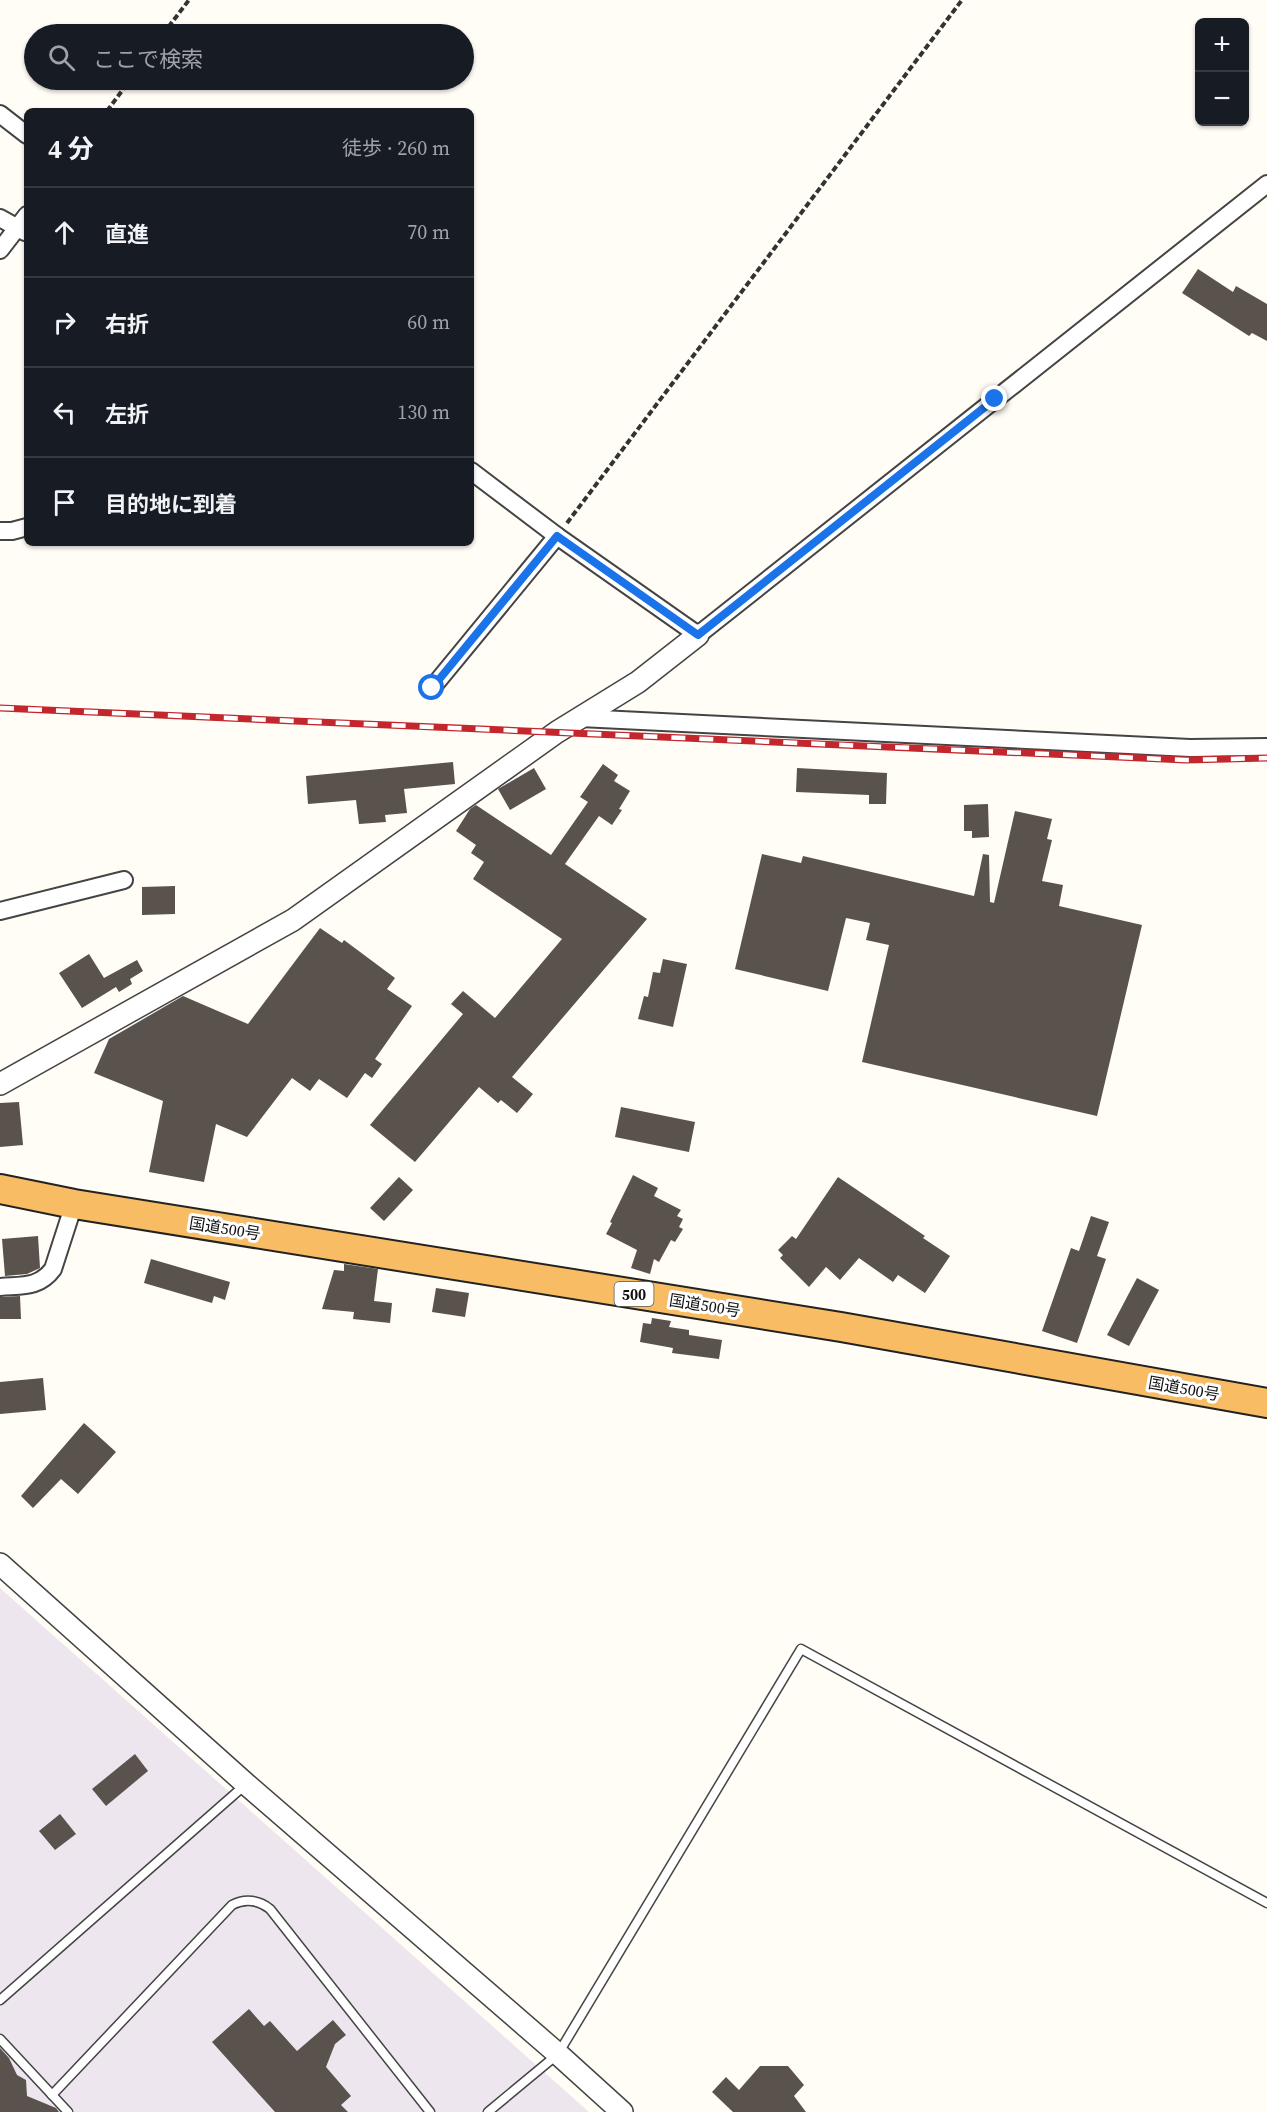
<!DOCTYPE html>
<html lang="ja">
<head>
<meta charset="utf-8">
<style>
	:root { --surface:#171b24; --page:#242831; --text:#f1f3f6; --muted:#9ea1a6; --line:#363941 }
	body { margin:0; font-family:"Source Serif 4","Noto Sans JP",serif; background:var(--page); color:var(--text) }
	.controls { position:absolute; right:18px; top:18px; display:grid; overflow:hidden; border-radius:9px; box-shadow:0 2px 4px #0004 }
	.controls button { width:54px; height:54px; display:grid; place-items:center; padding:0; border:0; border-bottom:2px solid var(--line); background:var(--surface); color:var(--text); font:30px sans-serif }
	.stop { position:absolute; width:18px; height:18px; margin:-14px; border:4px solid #1a73e8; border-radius:50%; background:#fff }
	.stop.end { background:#1a73e8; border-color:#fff; box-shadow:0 2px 6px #0008 }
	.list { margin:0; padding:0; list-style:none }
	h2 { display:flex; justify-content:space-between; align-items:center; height:78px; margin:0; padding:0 24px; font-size:26px }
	h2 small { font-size:20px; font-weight:400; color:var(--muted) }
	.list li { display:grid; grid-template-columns:39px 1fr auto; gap:18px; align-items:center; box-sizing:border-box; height:90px; padding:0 24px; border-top:2px solid var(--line) }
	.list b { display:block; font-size:22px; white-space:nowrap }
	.list em { font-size:20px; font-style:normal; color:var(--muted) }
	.icon { flex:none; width:33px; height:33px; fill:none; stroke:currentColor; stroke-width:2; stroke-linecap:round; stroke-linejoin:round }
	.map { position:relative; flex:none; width:1267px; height:2112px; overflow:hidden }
	.search { position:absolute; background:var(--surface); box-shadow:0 2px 4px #0004; left:24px; top:24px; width:450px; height:66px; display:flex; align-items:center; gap:15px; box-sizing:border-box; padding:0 21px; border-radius:33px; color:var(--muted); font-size:22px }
	.panel { position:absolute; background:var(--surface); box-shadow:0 2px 4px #0004; left:24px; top:108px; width:450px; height:438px; border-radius:9px }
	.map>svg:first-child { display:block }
</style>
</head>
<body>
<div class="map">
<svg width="1267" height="2112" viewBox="0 0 1267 2112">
	<rect width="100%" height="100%" fill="#fffdf5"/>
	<polygon fill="#eee6ef" points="0,1588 589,2112 0,2112"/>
	<g fill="#5a524d">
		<polygon points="1198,269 1233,292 1236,286 1267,304 1267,341 1252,333 1249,336 1182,293"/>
		<polygon points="453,762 455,784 404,789 407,813 385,815 386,822 359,824 356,800 308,804 306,776"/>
		<polygon points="603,764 618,775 614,781 630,791 619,809 622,810 612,825 599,816 565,864 647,919 512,1077 533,1094 517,1113 501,1100 498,1103 479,1087 415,1162 370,1125 463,1014 451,1004 463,991 495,1018 562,939 473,879 484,862 471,853 476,845 456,831 470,809 476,805 551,855 588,802 580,797"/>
		<polygon points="534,768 546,789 510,810 498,789"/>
		<polygon points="797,768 887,773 886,804 869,804 869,795 796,792"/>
		<polygon points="988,804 989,837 972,838 972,831 964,831 964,805"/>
		<polygon points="1015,811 1052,819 1047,839 1052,840 1042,881 1063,885 1059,906 1142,925 1097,1116 862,1062 889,945 866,940 870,923 846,918 828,991 735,969 762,854 801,863 803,856 974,896 983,854 989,855 990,902 994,903"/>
		<polygon points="175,886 175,914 142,915 142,887"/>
		<polygon points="320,928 342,943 344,940 395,978 387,989 412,1006 375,1059 382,1064 372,1078 365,1073 347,1098 319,1079 310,1091 292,1078 247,1137 216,1124 204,1182 149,1172 163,1101 94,1073 109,1039 183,996 248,1024"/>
		<polygon points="89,954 104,978 137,960 143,971 130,979 132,984 119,992 116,987 82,1008 59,973"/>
		<polygon points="663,959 687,964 673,1027 638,1019 644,996 648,997 653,972 660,973"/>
		<polygon points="19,1102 23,1145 0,1147 0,1103"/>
		<polygon points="621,1107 695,1122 689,1152 615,1137"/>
		<polygon points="633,1175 658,1188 654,1196 681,1210 677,1216 683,1219 679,1227 683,1229 675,1242 671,1240 659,1262 654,1259 650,1274 631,1268 637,1250 606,1234 612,1223 610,1222"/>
		<polygon points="399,1177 413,1190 384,1221 370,1208"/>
		<polygon points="838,1177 925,1236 923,1238 950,1256 925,1293 898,1275 893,1282 859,1258 840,1280 826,1267 809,1287 780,1258 783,1255 778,1250 792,1236 796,1239"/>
		<polygon points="1091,1216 1109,1222 1097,1256 1106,1259 1077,1343 1042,1331 1071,1248 1079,1251"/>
		<polygon points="38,1236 40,1268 27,1274 5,1276 2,1239"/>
		<polygon points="151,1259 230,1282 225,1300 214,1296 212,1303 144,1283"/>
		<polygon points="344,1264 378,1269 374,1301 392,1303 390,1323 353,1319 354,1312 322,1309 334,1270 344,1271"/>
		<polygon points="1137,1278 1159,1290 1129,1346 1107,1335"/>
		<polygon points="436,1288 469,1293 465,1317 432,1312"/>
		<polygon points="20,1296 21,1319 0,1319 0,1297"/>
		<polygon points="652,1318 671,1321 669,1327 689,1330 689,1335 722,1340 719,1359 672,1353 673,1348 640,1342 643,1323 651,1324"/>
		<polygon points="43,1378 46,1410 0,1414 0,1382"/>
		<polygon points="84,1423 116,1452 78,1494 61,1479 33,1508 21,1496"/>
		<polygon points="135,1754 148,1771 106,1806 92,1789"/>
		<polygon points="60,1814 76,1834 55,1850 39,1831"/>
		<polygon points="249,2009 264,2026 270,2021 297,2051 333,2020 346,2035 335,2044 326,2067 351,2096 341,2105 348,2112 275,2112 212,2042"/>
		<polygon points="0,2048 9,2058 17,2075 26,2080 27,2096 56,2108 59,2112 0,2112"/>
		<polygon points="760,2066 788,2066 804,2085 794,2096 806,2112 733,2112 712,2092 726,2077 739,2090"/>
	</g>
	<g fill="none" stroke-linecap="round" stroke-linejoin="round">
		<g stroke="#444" stroke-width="11">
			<g id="service">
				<polyline points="0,2000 245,1785"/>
				<polyline points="0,2039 68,2112"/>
				<path d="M52,2095L232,1905C245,1898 259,1900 270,1909L430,2112"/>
				<polyline points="488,2112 558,2054 801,1649 1267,1903"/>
			</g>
		</g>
		<g stroke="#444" stroke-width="20">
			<g id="minor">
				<polyline points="0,114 27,135"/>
				<polyline points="0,218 25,232"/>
				<polyline points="0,250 27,215"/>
				<polyline points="471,471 557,536 698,635 1267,184"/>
				<polyline points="0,531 12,531 27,527"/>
				<polyline points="432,688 557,536"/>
				<polyline points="580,718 1190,748 1267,747"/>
				<polyline points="0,911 124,880"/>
				<path d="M0,1287C22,1285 39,1288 53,1269L74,1204"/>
			</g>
		</g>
		<g stroke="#444" stroke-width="24">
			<g id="tertiary">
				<polyline points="0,1084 293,920 557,732 638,682 698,635"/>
				<polyline points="0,1564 246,1784 558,2054 622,2112"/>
			</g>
		</g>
		<g stroke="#222" stroke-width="32">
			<polyline id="trunk" points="0,1189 74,1204 841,1327 1267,1403"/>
		</g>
		<g stroke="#333" stroke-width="4" stroke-dasharray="6 3" stroke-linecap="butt">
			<polyline points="163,34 189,0"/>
			<polyline points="107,111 130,80"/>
			<polyline points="567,523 962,0"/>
		</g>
		<use href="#service" stroke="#fff" stroke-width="8"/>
		<use href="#minor" stroke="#fff" stroke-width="16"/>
		<use href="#tertiary" stroke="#fff" stroke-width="21"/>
		<use href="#trunk" stroke="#f7bc64" stroke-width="28"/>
		<g stroke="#c4262e" stroke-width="7">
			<polyline id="rail" points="0,708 1186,760 1267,758"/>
		</g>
		<use href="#rail" stroke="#fff" stroke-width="4.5" stroke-dasharray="14" stroke-linecap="butt"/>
	</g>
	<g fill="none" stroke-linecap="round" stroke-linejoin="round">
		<polyline stroke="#1a73e8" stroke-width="8" points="432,688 557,536 698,635 995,399"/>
	</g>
	<g text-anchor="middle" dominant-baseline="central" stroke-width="6" stroke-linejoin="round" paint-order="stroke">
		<rect fill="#fff" stroke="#585858" stroke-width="1.5" x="614.5" y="1282" width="39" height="24" rx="4.5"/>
		<g font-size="15" font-weight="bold" fill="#111">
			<text x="634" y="1294">500</text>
		</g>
		<g font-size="16" fill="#111" stroke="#fff">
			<text transform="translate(225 1228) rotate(9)">国道500号</text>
			<text transform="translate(705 1305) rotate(9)">国道500号</text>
			<text transform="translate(1184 1388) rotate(10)">国道500号</text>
		</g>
	</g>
</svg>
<div class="controls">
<button>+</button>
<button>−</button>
</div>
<div class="stop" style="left:432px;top:688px"></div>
<div class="stop end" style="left:995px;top:399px"></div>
<div class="search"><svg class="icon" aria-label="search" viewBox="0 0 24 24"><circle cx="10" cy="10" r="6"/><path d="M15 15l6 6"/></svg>ここで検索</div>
<section class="panel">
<h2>4 分<small>徒歩 · 260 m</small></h2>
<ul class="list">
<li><svg class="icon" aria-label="ahead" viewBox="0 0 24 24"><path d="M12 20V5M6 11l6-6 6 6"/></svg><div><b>直進</b></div><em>70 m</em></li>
<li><svg class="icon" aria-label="right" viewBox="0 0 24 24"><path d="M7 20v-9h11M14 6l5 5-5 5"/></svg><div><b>右折</b></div><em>60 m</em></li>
<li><svg class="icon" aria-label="left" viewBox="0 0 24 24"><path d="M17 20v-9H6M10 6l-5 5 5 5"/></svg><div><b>左折</b></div><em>130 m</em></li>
<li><svg class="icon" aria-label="arrive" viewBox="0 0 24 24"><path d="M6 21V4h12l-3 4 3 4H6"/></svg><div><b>目的地に到着</b></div></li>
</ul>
</section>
</div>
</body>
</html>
